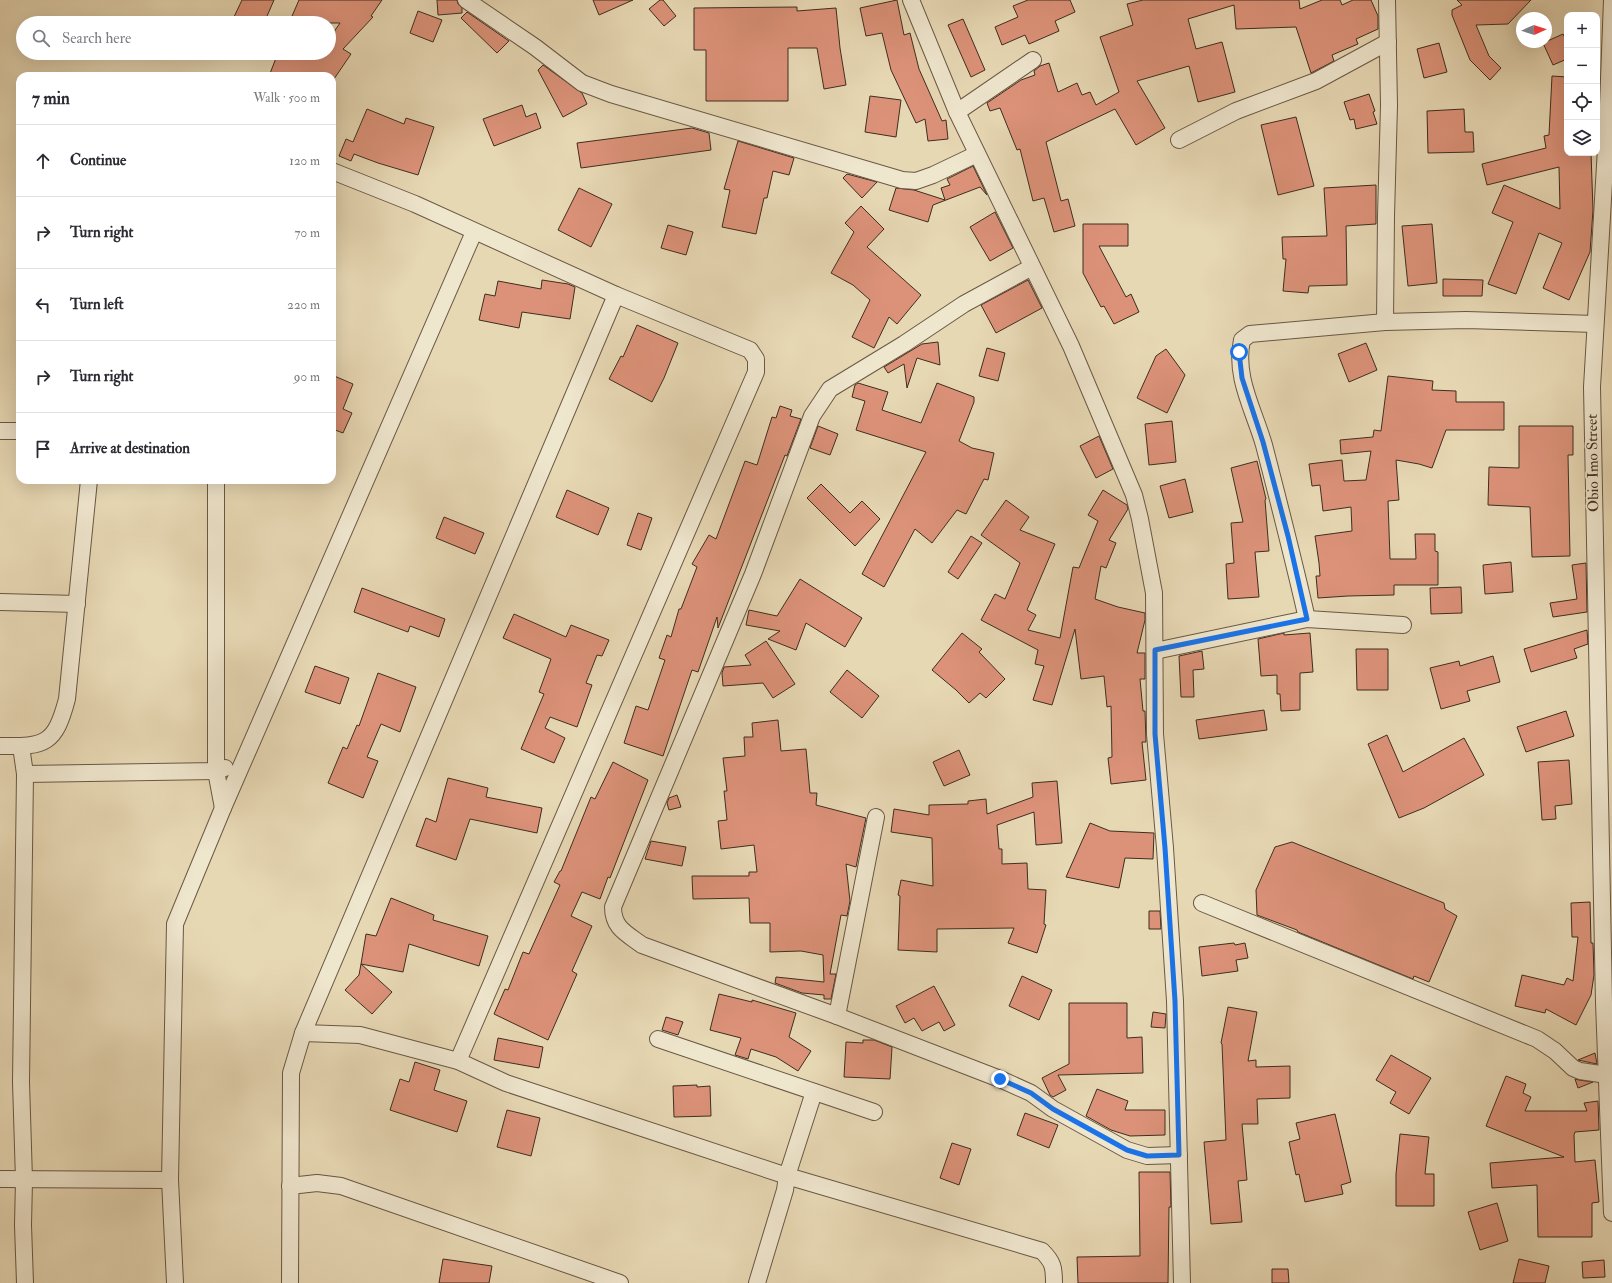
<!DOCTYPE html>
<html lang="en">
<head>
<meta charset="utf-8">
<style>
	:root { --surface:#fff; --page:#f2f2f3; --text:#2b2b33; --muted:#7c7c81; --line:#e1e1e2 }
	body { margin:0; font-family:"IM FELL Double Pica",serif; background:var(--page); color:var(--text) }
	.controls { position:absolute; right:12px; top:12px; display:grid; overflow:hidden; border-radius:8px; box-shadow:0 4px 16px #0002 }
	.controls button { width:36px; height:36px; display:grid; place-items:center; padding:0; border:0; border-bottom:1px solid var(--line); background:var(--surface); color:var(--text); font:20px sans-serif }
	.compass { position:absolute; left:1516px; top:12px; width:36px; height:36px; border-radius:50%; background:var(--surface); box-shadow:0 4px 16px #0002; rotate:87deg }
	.stop { position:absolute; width:12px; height:12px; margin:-9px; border:3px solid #1a73e8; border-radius:50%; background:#fff }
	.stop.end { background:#1a73e8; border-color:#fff; box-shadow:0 1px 4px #0008 }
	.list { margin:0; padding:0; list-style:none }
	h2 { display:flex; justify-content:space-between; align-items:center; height:52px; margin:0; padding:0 16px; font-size:17px }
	h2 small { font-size:13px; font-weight:400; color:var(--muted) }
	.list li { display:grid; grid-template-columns:26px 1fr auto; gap:12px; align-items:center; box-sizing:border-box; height:72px; padding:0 16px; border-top:1px solid var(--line) }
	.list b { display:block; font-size:15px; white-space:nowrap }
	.list em { font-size:13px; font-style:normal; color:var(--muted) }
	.icon { flex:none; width:22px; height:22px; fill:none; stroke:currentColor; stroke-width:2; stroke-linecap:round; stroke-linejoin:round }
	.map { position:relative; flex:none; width:1612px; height:1283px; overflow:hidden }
	.search { position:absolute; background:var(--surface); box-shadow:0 4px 16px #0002; left:16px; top:16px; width:320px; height:44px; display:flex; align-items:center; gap:10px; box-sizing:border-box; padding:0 14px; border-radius:22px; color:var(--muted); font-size:15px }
	.panel { position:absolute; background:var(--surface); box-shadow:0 4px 16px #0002; left:16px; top:72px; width:320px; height:412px; border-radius:12px }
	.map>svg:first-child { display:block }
</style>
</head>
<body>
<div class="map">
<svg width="1612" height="1283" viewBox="0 0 1612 1283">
	<rect width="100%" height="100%" fill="#e7d8b4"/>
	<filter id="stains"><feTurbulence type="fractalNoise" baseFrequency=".005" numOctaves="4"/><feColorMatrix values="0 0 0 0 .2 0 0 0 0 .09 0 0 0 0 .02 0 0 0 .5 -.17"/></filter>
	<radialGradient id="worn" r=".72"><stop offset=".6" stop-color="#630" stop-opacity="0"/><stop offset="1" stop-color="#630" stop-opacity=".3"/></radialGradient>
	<g fill="#dc9279" stroke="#3f2d1f">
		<polygon points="242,0 274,0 264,23 242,23 233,19"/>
		<polygon points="299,0 382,0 371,16 373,17 343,49 351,54 334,79 332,76 269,76 278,53 329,53 329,39 340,23 289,23"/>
		<polygon points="437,0 457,0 458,4 462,8 462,13 438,15"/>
		<polygon points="593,0 633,0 599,15"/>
		<polygon points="660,0 663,0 676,16 664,26 649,9"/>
		<polygon points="897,0 904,35 910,33 919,69 942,121 946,120 948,139 928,141 925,119 916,123 891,70 882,33 866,36 860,8"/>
		<polygon points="1028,0 1070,0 1075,12 1055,21 1059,31 1029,44 1025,35 1002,45 995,27 1018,17 1013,6"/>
		<polygon points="1143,0 1299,0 1300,9 1322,0 1340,0 1342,5 1353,0 1371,0 1378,16 1378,29 1356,39 1358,44 1332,55 1334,61 1311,73 1296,27 1236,29 1234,5 1188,19 1196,49 1222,42 1235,92 1198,102 1189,66 1137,81 1165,128 1136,145 1115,109 1046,142 1061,201 1068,199 1075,226 1054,232 1044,198 1033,201 1020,149 1017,150 1000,108 990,111 987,103 1021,80 1035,75 1034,71 1040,66 1049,63 1058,92 1077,83 1082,95 1090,92 1096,105 1119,92 1100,37 1133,25 1127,4"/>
		<polygon points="1457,0 1531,0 1508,24 1476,25 1489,56 1501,68 1490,80 1470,60 1452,15 1452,10 1462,5"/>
		<polygon points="797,7 797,11 836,8 840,48 846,85 824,89 817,48 788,48 788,101 706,101 706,50 694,50 694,8"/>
		<polygon points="418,11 442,20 433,42 410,33"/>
		<polygon points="467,12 509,41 497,53 461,18"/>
		<polygon points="963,19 985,70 971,77 948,25"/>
		<polygon points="1563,34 1567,42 1567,59 1553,65 1543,43"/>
		<polygon points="1439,43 1447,72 1424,78 1417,49"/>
		<polygon points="543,65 582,93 587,104 563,117 538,70"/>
		<polygon points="1552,76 1567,77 1567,153 1591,153 1593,210 1590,252 1569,300 1543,288 1562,243 1539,233 1516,294 1488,284 1513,222 1492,213 1504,185 1560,209 1559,167 1487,185 1482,164 1546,148 1544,136 1549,135"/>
		<polygon points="1369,94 1375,111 1373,112 1377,124 1356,129 1354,119 1350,120 1344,102"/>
		<polygon points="870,96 901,100 896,137 865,132"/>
		<polygon points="522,105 526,117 536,113 541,128 494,146 483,119"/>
		<polygon points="367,109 404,124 406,118 434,127 418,175 378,163 354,154 351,161 339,156 346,139 353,142"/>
		<polygon points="1464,109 1465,132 1473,132 1474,152 1428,153 1427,111"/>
		<polygon points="1296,117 1314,186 1278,195 1261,125"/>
		<polygon points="692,128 709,133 711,150 581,168 577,143"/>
		<polygon points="738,141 794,158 789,175 773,171 767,198 764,198 756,234 722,227 730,190 724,189"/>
		<polygon points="973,166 987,195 980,187 933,205 928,222 889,210 896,188 914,190 945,200 941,188 950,185 947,179"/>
		<polygon points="847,174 877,182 862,198 843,178"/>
		<polygon points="1376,185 1376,224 1346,226 1347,285 1309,286 1308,293 1283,291 1286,259 1283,259 1282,237 1327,236 1324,188"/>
		<polygon points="579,188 612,204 591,247 558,230"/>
		<polygon points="861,206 884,229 867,247 921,295 897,324 889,317 874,348 852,337 870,300 853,285 831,273 854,232 845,223"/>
		<polygon points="995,212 1013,248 990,261 970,227"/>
		<polygon points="1083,224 1128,224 1128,246 1099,246 1126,297 1131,294 1139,312 1114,324 1104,306 1101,307 1083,273"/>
		<polygon points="1432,224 1437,283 1408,286 1402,226"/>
		<polygon points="668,225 693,232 686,255 661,248"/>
		<polygon points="1443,279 1483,280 1482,296 1443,296"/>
		<polygon points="542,280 568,284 575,287 570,319 522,312 519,328 479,320 485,294 495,296 498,281 541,289"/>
		<polygon points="1028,280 1042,308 996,333 981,305"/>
		<polygon points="637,325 678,343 664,378 652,402 609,379 621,356 623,357"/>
		<polygon points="938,342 940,365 917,358 907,388 904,364 888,373 884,367 922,344"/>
		<polygon points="1366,343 1377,370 1349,382 1338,354"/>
		<polygon points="987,348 1005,353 998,381 979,376"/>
		<polygon points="1166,349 1185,375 1167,413 1137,398 1156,356"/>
		<polygon points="332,375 353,384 343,409 352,413 343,433 335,430 333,436"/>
		<polygon points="1388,376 1433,381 1432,390 1456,391 1456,402 1504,402 1504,430 1446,430 1432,468 1419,464 1396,460 1399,500 1388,501 1390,559 1416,559 1415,534 1435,534 1435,551 1438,552 1438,585 1394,585 1394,595 1348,596 1318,598 1316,576 1320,576 1319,563 1315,536 1352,531 1351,507 1323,511 1320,485 1312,486 1309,464 1342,460 1344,481 1366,480 1371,451 1341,454 1340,440 1373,437 1374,430 1381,431"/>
		<polygon points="858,383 888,392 882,410 921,423 937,383 974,397 974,402 959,441 972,448 994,453 988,480 984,479 966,514 957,510 932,543 915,529 884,587 862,574 926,452 856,430 865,401 852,397 855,385"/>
		<polygon points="780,406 792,410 790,416 801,419 787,456 785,455 718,628 717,617 698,672 692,670 663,756 624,743 636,706 648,710 665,660 659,658 667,635 671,637 679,609 681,609 697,567 692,564 709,535 716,539 745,461 757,465 772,417 776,418"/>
		<polygon points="1172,421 1176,462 1149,465 1145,424"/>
		<polygon points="818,426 838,434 830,455 810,448"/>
		<polygon points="1519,426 1573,426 1573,455 1568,455 1570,556 1532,557 1530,507 1488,505 1489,467 1519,468"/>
		<polygon points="1099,436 1113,469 1096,478 1080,446"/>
		<polygon points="1257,461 1266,499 1265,500 1269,551 1255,552 1259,597 1228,599 1226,564 1234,563 1231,523 1243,522 1231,468"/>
		<polygon points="1185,479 1193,512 1169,518 1160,486"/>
		<polygon points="821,484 850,513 862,501 880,519 855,546 807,498"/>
		<polygon points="567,490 609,508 598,535 556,517"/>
		<polygon points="1103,490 1127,505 1128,509 1109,540 1116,543 1106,568 1101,566 1095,599 1118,607 1145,613 1145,620 1137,653 1145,653 1145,679 1140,679 1143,711 1145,711 1146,742 1142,742 1146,780 1111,784 1108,758 1112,757 1111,706 1107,707 1104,676 1081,679 1075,629 1052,705 1033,700 1044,666 1035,664 1038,650 981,620 995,594 1005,599 1020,563 981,535 1006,500 1029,517 1020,530 1055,544 1027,610 1036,615 1028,630 1060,638 1073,567 1079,568 1098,521 1088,515"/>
		<polygon points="638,513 652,518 641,550 627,545"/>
		<polygon points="444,517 484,533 475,554 436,538"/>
		<polygon points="971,536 982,543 958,579 948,572"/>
		<polygon points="1511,562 1513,592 1485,594 1483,565"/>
		<polygon points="1586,563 1587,612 1553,617 1550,603 1577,599 1572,565"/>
		<polygon points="800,579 862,618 845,647 806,623 796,650 768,639 780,631 746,625 749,610 777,616"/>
		<polygon points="1461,587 1462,613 1431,614 1430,588"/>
		<polygon points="362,588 445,619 439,637 410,626 408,632 354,612"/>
		<polygon points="514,614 566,637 571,625 609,640 602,656 597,655 586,683 592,685 577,727 550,717 545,728 565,738 554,763 521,749 544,694 539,692 551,659 503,638"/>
		<polygon points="1587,630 1588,644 1574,649 1577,658 1531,672 1524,649"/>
		<polygon points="962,633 982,649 979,652 1005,679 986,698 980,693 969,703 956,690 932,670"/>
		<polygon points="1284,633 1284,635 1310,633 1313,672 1300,673 1300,710 1281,711 1280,694 1277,694 1277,675 1261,676 1258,639"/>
		<polygon points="766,641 795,684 773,698 763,683 723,686 722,673 724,667 751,665 745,655"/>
		<polygon points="1356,649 1388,649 1388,690 1357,690"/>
		<polygon points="1202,651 1204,669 1193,670 1194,697 1181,697 1179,656"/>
		<polygon points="1493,656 1500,682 1467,691 1470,701 1441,709 1430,668 1459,661 1460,666"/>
		<polygon points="315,666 349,678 340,704 305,692"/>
		<polygon points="847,670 879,696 862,718 830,692"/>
		<polygon points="378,673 416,687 400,732 381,724 367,757 378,761 363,798 328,783 343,747 347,749 357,725 359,726"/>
		<polygon points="1264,710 1267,730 1199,739 1196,720"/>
		<polygon points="1566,711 1574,736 1526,752 1517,727"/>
		<polygon points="778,720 781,751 806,749 810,793 817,793 816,805 866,818 856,867 846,864 850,901 847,916 841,915 830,974 836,974 831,999 824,999 824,995 802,993 775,983 776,977 824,982 823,955 801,951 770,952 770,923 750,923 749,898 693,899 692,876 749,876 749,872 757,872 754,845 721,849 718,821 727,820 724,791 727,791 723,758 745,756 744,737 753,737 752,723"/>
		<polygon points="1387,735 1403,772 1464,738 1484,775 1424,808 1399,818 1368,744"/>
		<polygon points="959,750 970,775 944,786 933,762"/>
		<polygon points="1569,760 1572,804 1555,806 1556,819 1542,820 1538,762"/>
		<polygon points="613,762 648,780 610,878 608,877 600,899 582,892 571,916 592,926 572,971 577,974 548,1040 494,1014 505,989 508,990 523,952 529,954 560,885 554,882 560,871 561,871 591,797 595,799"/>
		<polygon points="448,778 488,788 486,797 542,808 537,833 470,819 456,860 416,846 426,818 436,822"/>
		<polygon points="1057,781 1062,843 1036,845 1034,812 997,825 999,849 1002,849 1002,864 1027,863 1028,889 1046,890 1044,924 1046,925 1037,953 1008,943 1014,928 937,929 937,952 898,950 900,896 898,895 901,880 933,886 932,838 891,832 894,809 929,815 929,805 968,804 968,801 986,799 987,814 1033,797 1032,783"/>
		<polygon points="677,795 681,807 669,810 667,803 669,798"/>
		<polygon points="1090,823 1110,831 1154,833 1153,859 1125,858 1119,888 1066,877"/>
		<polygon points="651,841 686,847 682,866 645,859"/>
		<polygon points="1292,842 1444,903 1445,909 1457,916 1429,982 1414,976 1413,979 1298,932 1297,930 1257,915 1256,890 1275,847"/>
		<polygon points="391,898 434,915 433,920 488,936 479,966 409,944 403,972 361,964 366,934 376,936"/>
		<polygon points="1590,902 1591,943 1593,943 1594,975 1591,995 1576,1025 1546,1009 1545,1013 1515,1006 1522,975 1564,985 1567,978 1573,981 1578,937 1572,937 1571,903"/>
		<polygon points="1149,911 1160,911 1161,929 1149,929"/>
		<polygon points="1234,943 1235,945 1245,943 1248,958 1236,960 1238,971 1202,976 1199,947"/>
		<polygon points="361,964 392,992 372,1014 345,990 359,975"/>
		<polygon points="1022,976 1052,990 1039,1020 1009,1006"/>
		<polygon points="934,986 955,1025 944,1031 939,1022 922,1031 914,1018 905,1023 896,1006"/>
		<polygon points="719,994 752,1002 752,1000 796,1013 789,1037 811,1051 798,1071 776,1057 751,1049 748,1059 735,1055 741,1038 710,1030"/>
		<polygon points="1069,1003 1127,1003 1127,1038 1142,1037 1143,1073 1058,1075 1066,1090 1053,1097 1050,1095 1042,1078 1069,1064"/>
		<polygon points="1228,1007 1257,1012 1248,1061 1256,1060 1256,1067 1290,1066 1290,1098 1257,1099 1258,1124 1242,1124 1247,1180 1238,1181 1242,1222 1211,1224 1204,1142 1226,1140 1222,1044 1221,1043"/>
		<polygon points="1153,1012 1166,1014 1165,1028 1151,1027"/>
		<polygon points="666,1017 683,1022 678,1035 662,1030"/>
		<polygon points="498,1038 543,1047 539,1068 494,1060"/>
		<polygon points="863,1040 874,1040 892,1047 890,1079 844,1077 846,1042 863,1043"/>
		<polygon points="1595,1053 1597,1064 1578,1060"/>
		<polygon points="1391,1055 1431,1078 1409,1114 1390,1103 1396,1092 1376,1080"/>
		<polygon points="415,1062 440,1070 434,1090 467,1101 457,1132 390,1110 400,1079 409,1082"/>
		<polygon points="1506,1076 1526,1084 1523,1093 1531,1097 1525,1111 1587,1111 1584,1103 1598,1101 1599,1130 1575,1132 1574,1135 1575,1162 1595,1160 1599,1202 1592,1203 1592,1237 1538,1237 1537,1185 1492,1188 1490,1163 1564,1157 1486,1126"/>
		<polygon points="1575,1079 1579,1080 1593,1082 1578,1088"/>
		<polygon points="697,1085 697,1087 710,1086 711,1116 674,1117 673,1086"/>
		<polygon points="1097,1089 1128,1101 1125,1110 1165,1110 1165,1135 1130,1136 1111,1130 1086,1116"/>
		<polygon points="507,1110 540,1118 531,1156 497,1147"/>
		<polygon points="1025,1113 1058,1125 1049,1148 1017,1135"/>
		<polygon points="1335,1114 1351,1182 1341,1185 1343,1194 1305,1202 1299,1174 1296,1175 1289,1142 1300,1139 1296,1123"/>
		<polygon points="1400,1134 1429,1137 1425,1174 1434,1174 1434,1206 1396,1206 1396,1174"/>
		<polygon points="952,1143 971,1149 959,1185 940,1178"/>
		<polygon points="1139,1172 1170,1172 1171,1207 1169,1207 1168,1283 1078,1283 1077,1257 1140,1256"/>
		<polygon points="1497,1203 1508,1241 1480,1250 1468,1212"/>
		<polygon points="443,1259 492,1266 489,1283 439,1283"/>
		<polygon points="1519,1259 1549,1266 1545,1283 1513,1283"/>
		<polygon points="1604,1260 1605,1277 1583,1278 1582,1262"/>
		<polygon points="1272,1269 1288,1269 1289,1283 1272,1283"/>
	</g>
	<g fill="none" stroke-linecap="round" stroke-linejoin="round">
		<g stroke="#695844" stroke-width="18">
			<g id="minor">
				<polyline points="466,0 535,47 582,83 611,94 902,180 916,181 933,175 977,154"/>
				<polyline points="911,0 957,112 1071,346 1134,495 1140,519 1154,593 1155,734 1165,848 1175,1001 1182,1283"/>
				<polyline points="1612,0 1607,131 1592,387 1604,1003 1612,1213"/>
				<polyline points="957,112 1033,60"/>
				<polyline points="1179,140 1236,111 1316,81 1388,42"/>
				<polyline points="332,171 415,204 616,295 750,350 756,359 756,372 458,1061"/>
				<path d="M1032,267L964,304L904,344L830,389L812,416L753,574L613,907C613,928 626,933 642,945L837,1016L1000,1079L1031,1093L1053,1109L1127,1150L1147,1156L1179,1155"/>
				<polyline points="1385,322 1386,216 1389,105 1387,0"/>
				<polyline points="0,431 20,431"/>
				<polyline points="216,480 216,771 223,808"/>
				<polyline points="0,602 77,604"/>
				<path d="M1307,619C1294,561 1279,503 1264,445C1254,410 1234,377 1242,340L1250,334L1385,322L1466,320L1595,324"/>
				<polyline points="1155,651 1307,619 1403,625"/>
				<path d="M0,746C46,747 55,744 67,699L89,480"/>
				<polyline points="21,746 25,774 216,771 225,768"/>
				<polyline points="25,774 21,1082 24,1180 23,1225 25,1283"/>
				<polyline points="1202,903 1537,1039 1555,1051 1573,1068 1580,1071 1607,1075"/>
				<polyline points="837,1016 876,817"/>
				<polyline points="303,1033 360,1035 458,1061 506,1083 787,1176 785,1190 757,1283"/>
				<polyline points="658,1039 874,1112"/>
				<path d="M814,1092L787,1176L1042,1251C1053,1262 1054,1267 1054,1283"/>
				<polyline points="0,1179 170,1180"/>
				<polyline points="290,1186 317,1183 341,1186 620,1283"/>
				<polyline points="175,1283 170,1180 175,924 223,808 474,232"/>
				<polyline points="290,1283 291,1073 303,1033 616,295"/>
			</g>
		</g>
		<use href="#minor" stroke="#efe6ce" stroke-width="16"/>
	</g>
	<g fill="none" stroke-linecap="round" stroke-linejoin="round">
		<polyline stroke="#1a73e8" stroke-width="5" points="1000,1079 1031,1093 1053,1109 1127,1150 1147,1156 1179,1155 1175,1001 1165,848 1155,734 1155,650 1307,619 1288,536 1263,442 1242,378 1239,352"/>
	</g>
	<g text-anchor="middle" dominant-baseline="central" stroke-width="3.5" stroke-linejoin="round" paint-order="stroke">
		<g font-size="15" fill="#3f2d1f" stroke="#efe6ce">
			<text transform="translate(1593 463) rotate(-91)">Obio Imo Street</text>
		</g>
	</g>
	<rect width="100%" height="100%" filter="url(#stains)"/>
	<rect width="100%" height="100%" fill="url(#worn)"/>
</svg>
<div class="controls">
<button>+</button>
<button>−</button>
<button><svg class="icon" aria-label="locate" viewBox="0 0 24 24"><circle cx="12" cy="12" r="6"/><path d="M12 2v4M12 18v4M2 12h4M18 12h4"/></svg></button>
<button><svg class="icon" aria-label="layers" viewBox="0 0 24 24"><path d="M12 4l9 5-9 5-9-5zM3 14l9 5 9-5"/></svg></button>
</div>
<svg class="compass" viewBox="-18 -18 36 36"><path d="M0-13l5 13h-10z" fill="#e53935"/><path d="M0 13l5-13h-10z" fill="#7c7c81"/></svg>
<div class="stop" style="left:1239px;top:352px"></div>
<div class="stop end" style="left:1000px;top:1079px"></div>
<div class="search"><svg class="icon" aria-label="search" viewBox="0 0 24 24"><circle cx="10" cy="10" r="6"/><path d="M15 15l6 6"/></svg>Search here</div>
<section class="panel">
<h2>7 min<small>Walk · 500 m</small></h2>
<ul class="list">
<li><svg class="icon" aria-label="ahead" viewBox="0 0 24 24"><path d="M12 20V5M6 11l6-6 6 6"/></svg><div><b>Continue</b></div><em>120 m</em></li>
<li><svg class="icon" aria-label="right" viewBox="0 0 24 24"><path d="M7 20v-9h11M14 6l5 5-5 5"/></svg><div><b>Turn right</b></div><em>70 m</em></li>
<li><svg class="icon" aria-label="left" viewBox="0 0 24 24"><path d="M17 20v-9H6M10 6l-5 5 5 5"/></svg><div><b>Turn left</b></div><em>220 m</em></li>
<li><svg class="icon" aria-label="right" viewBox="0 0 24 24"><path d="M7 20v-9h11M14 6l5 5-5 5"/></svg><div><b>Turn right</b></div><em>90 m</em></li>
<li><svg class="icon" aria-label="arrive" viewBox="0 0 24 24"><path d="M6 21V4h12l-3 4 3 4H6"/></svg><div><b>Arrive at destination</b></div></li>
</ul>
</section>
</div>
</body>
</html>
